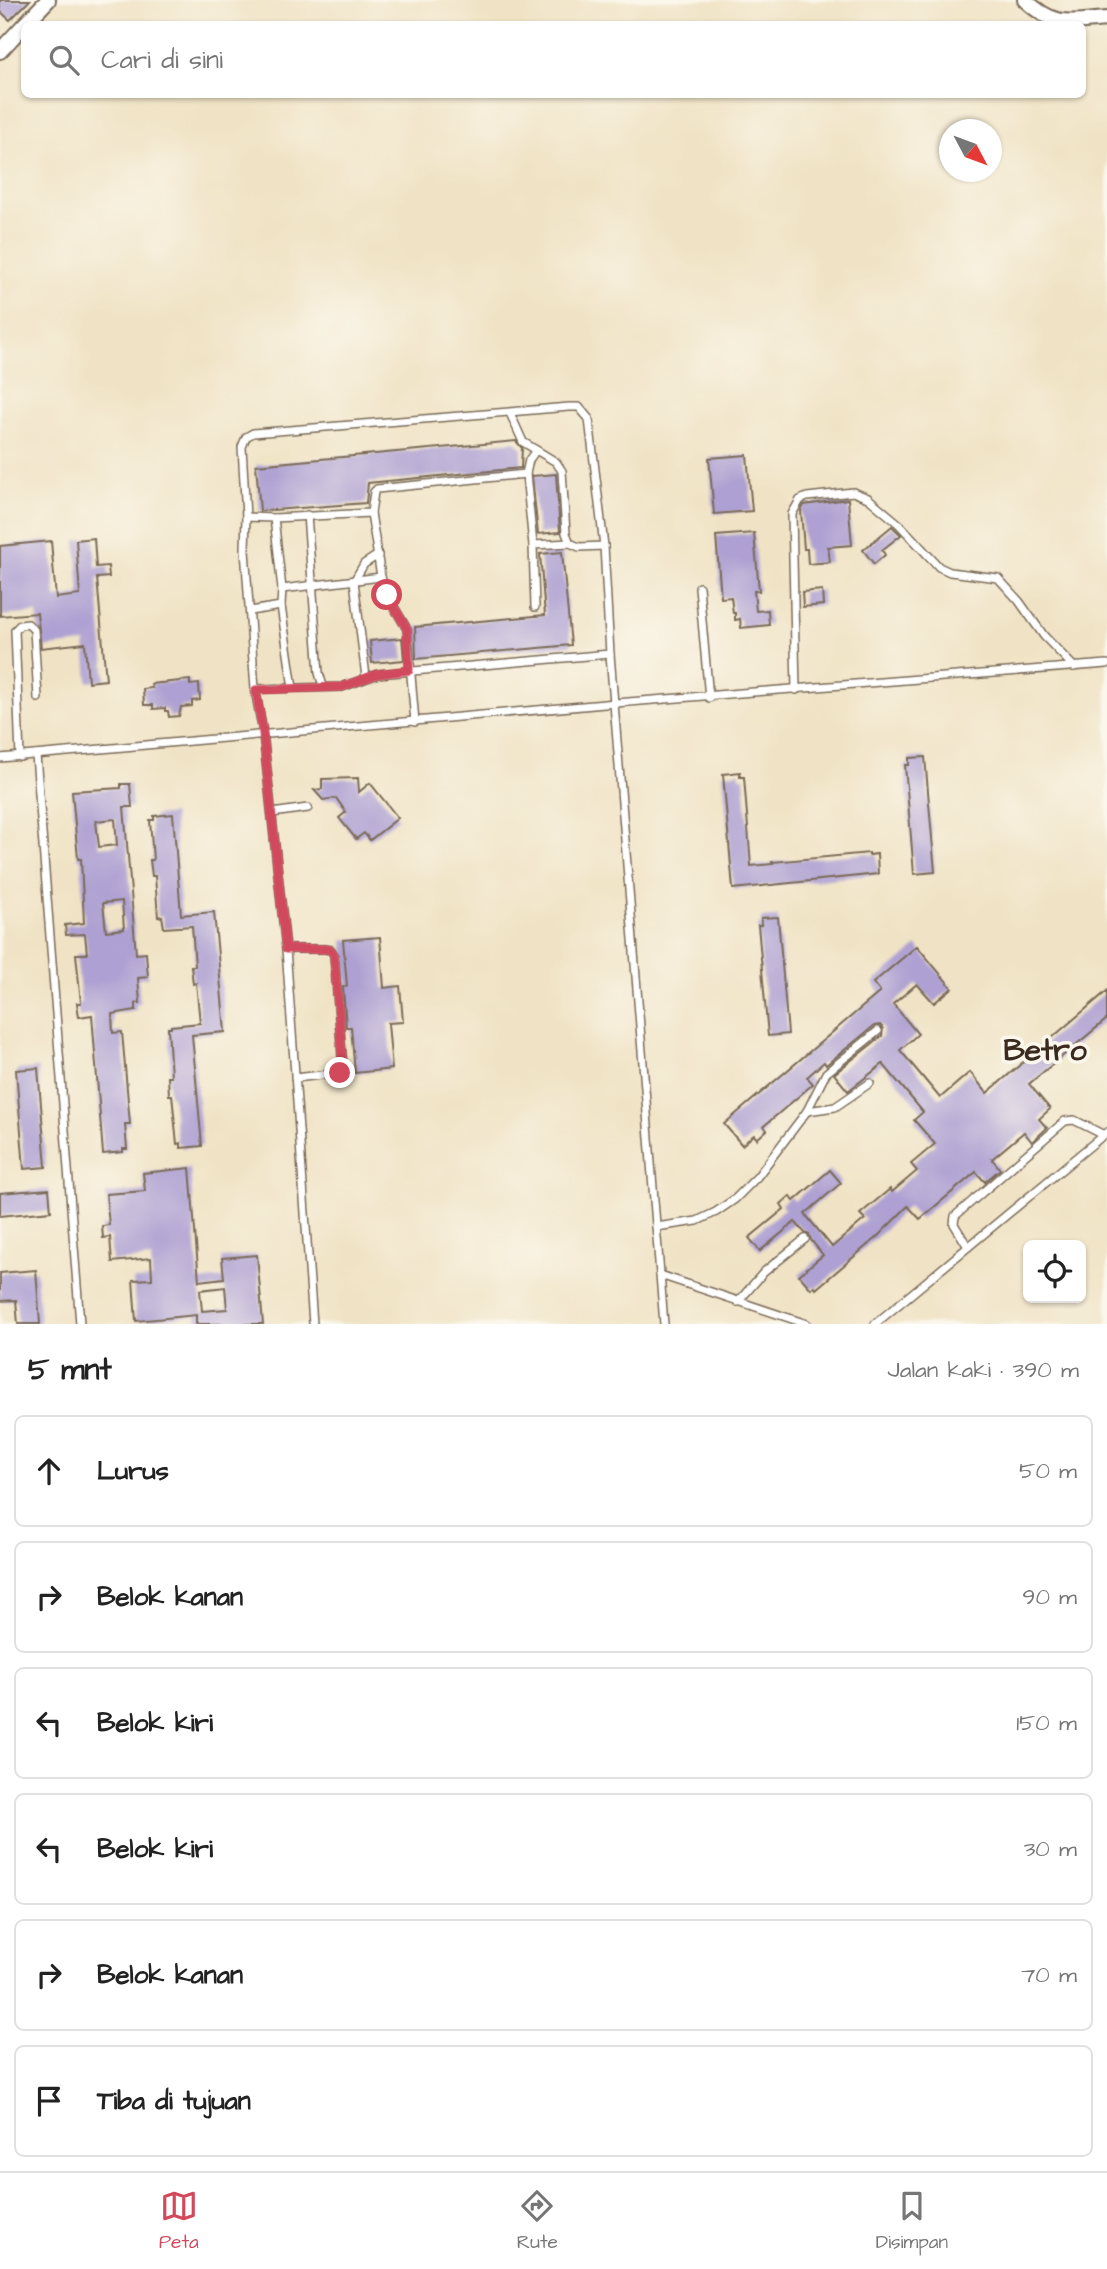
<!DOCTYPE html>
<html lang="id">
<head>
<meta charset="utf-8">
<style>
	:root { --surface:#fff; --page:#f2f2f2; --text:#222; --muted:#767676; --line:#e0e0e0; --accent:#d1495b }
	body { margin:0; font-family:"Architects Daughter",sans-serif; background:var(--page); color:var(--text) }
	.controls { position:absolute; right:21px; bottom:21px; display:grid; overflow:hidden; border-radius:10px; box-shadow:0 2px 5px #0004 }
	.controls button { width:63px; height:63px; display:grid; place-items:center; padding:0; border:0; border-bottom:2px solid var(--line); background:var(--surface); color:var(--text); font:35px sans-serif }
	.compass { position:absolute; left:939px; top:119px; width:63px; height:63px; border-radius:50%; background:var(--surface); box-shadow:0 2px 5px #0004; rotate:131deg }
	.stop { position:absolute; width:21px; height:21px; margin:-16px; border:5px solid #d1495b; border-radius:50%; background:#fff }
	.stop.end { background:#d1495b; border-color:#fff; box-shadow:0 2px 7px #0008 }
	.list { margin:0; padding:0; list-style:none }
	h2 { display:flex; justify-content:space-between; align-items:center; height:91px; margin:0; padding:0 28px; font-size:30px }
	h2 small { font-size:23px; font-weight:400; color:var(--muted) }
	.list li { display:grid; grid-template-columns:46px 1fr auto; gap:21px; align-items:center; box-sizing:border-box; height:112px; margin:0 14px 14px; padding:0 14px; border:2px solid var(--line); border-radius:10px }
	.list b { display:block; font-size:26px; white-space:nowrap }
	.list em { font-size:23px; font-style:normal; color:var(--muted) }
	.icon { flex:none; width:38px; height:38px; fill:none; stroke:currentColor; stroke-width:2; stroke-linecap:round; stroke-linejoin:round }
	.map { position:relative; flex:none; width:1107px; height:1324px; overflow:hidden }
	.search { position:absolute; background:var(--surface); box-shadow:0 2px 5px #0004; left:21px; right:21px; top:21px; height:77px; display:flex; align-items:center; gap:18px; box-sizing:border-box; padding:0 24px; border-radius:10px; color:var(--muted); font-size:26px }
	.sheet { height:847px; background:var(--surface) }
	nav { display:flex; justify-content:space-around; align-items:center; box-sizing:border-box; height:98px; border-top:2px solid var(--line); background:var(--surface); font-size:19px; color:var(--muted) }
	nav a { display:grid; justify-items:center; gap:4px }
	nav .on { color:var(--accent) }
	.map>svg:first-child { display:block }
</style>
</head>
<body>
<div class="map">
<svg width="1107" height="1324" viewBox="0 0 1107 1324">
	<rect width="100%" height="100%" fill="#fbf7ec"/>
	<filter id="ink" filterUnits="userSpaceOnUse"><feTurbulence type="fractalNoise" baseFrequency=".0143" numOctaves="2"/><feDisplacementMap in="SourceGraphic" scale="14" xChannelSelector="R" yChannelSelector="G"/><feConvolveMatrix kernelMatrix="1 2 1 2 8 2 1 2 1" color-interpolation-filters="sRGB"/></filter>
	<filter id="wash" filterUnits="userSpaceOnUse"><feTurbulence type="fractalNoise" baseFrequency=".00686" numOctaves="4" result="noise"/><feDisplacementMap in="SourceGraphic" scale="28" xChannelSelector="R" yChannelSelector="G"/><feGaussianBlur stdDeviation="1.57" result="paint"/><feColorMatrix in="noise" values="0 0 0 0 0 0 0 0 0 0 0 0 0 0 0 0 0 1.4 0 .05"/><feComposite in="paint" operator="in"/></filter>
	<g filter="url(#wash)">
		<rect width="100%" height="100%" fill="#f0e3c5"/>
		<g id="blocks">
			<g fill="#aea0d2" fill-rule="evenodd">
				<polygon points="0,0 30,0 10,20 0,11"/>
				<polygon points="516,441 522,448 521,468 368,483 366,503 260,511 256,465"/>
				<polygon points="747,455 752,511 714,514 709,458"/>
				<polygon points="556,474 560,532 538,534 532,476"/>
				<polygon points="848,499 852,545 828,547 830,562 808,564 807,549 804,549 801,511 804,505"/>
				<polygon points="892,526 901,535 882,550 885,555 874,564 863,550"/>
				<polygon points="754,533 759,591 754,591 756,611 768,610 769,625 741,628 740,619 735,620 735,613 733,613 731,597 721,598 716,536"/>
				<polygon points="94,538 96,567 108,566 109,577 97,578 106,680 88,682 85,643 41,648 37,613 0,616 0,546 51,541 56,598 80,595 76,540"/>
				<polygon points="562,552 571,645 416,659 415,627 545,615 540,554"/>
				<polygon points="822,590 823,605 803,607 802,592"/>
				<polygon points="402,638 404,660 372,663 370,641"/>
				<polygon points="190,680 190,685 199,684 200,700 192,701 192,706 181,707 179,716 169,717 168,711 165,711 165,708 153,709 153,705 144,705 143,689 152,688 151,684"/>
				<polygon points="925,757 935,872 914,874 905,765 909,765 909,758"/>
				<polygon points="740,772 740,777 744,777 751,866 773,864 772,862 869,853 869,855 877,854 878,874 733,889 723,774"/>
				<polygon points="358,778 359,792 370,783 398,818 370,840 364,833 356,839 339,818 346,812 336,798 323,800 314,790 322,789 322,779"/>
				<path d="M121,784H130L132,807H124L136,954L146,953L148,977L138,978L140,1003H136V1010L112,1014L113,1033L122,1032L130,1124H125L127,1149H123V1152L103,1154L92,1015L79,1017L77,1003H81L76,954H87L85,934L66,935L65,925L84,923L81,859H78L72,791L121,788ZM115,819L117,845L99,847L96,821ZM122,901L124,929L106,931L103,903Z"/>
				<polygon points="173,814 181,915 214,912 225,1032 192,1035 202,1146 181,1148 181,1143 177,1144 172,1095 169,1095 168,1077 171,1077 168,1028 171,1028 171,1026 200,1023 196,983 193,984 191,966 195,966 192,926 164,928 162,916 158,917 155,876 152,876 150,860 153,860 150,820 154,820 154,816"/>
				<polygon points="778,917 788,1034 768,1036 758,925 761,925 761,918"/>
				<polygon points="380,937 384,988 400,986 403,1022 388,1023 392,1069 355,1073 351,1027 346,1027 343,987 347,986 343,940"/>
				<polygon points="917,946 952,988 934,1003 917,984 893,1004 918,1034 900,1050 940,1098 970,1072 987,1093 1107,991 1107,1019 1029,1084 1050,1109 1039,1119 1047,1128 1032,1142 1024,1132 992,1159 1000,1169 985,1182 976,1172 920,1219 908,1206 877,1237 816,1289 814,1286 811,1289 799,1275 823,1255 811,1240 809,1235 805,1233 795,1222 760,1251 749,1238 784,1209 781,1204 790,1196 794,1201 830,1170 841,1183 805,1214 832,1247 865,1219 860,1214 890,1189 892,1192 917,1171 911,1164 935,1144 914,1120 923,1112 883,1064 848,1091 834,1074 882,1036 883,1028 880,1025 874,1026 826,1065 824,1062 807,1077 813,1084 764,1126 767,1130 757,1139 754,1135 742,1145 724,1124 880,992 873,983"/>
				<polygon points="38,1068 46,1167 24,1169 16,1070"/>
				<path d="M190,1168L199,1281L224,1278L222,1258L257,1255L263,1324H196V1315L136,1321L133,1280L152,1279L151,1258L112,1262L110,1237L103,1238L102,1226L109,1225L106,1194L145,1191L143,1173ZM225,1287L227,1309L202,1311L200,1290Z"/>
				<polygon points="49,1189 51,1211 0,1216 0,1193"/>
				<polygon points="36,1270 40,1324 18,1324 16,1300 0,1301 0,1273"/>
			</g>
		</g>
	</g>
	<g filter="url(#ink)">
		<use href="#blocks" fill-opacity="0" stroke="#7a6b58" stroke-width="2"/>
		<g fill="none" stroke-linecap="round" stroke-linejoin="round">
			<g stroke="#7a6b58" stroke-width="10">
				<g id="service">
					<polyline points="510,413 523,442 556,462 562,471 566,533 570,543 579,547 604,546"/>
					<polyline points="371,513 374,492 377,489 526,474"/>
					<polyline points="307,515 319,673 323,686"/>
					<polyline points="246,517 274,518 371,513 381,577 387,595 407,629 415,722"/>
					<polyline points="274,518 282,589 281,606 293,688"/>
					<polyline points="533,545 570,543"/>
					<polyline points="699,587 709,698"/>
					<polyline points="282,589 381,577"/>
					<polyline points="535,607 533,545 526,474 529,460 536,450"/>
					<polyline points="250,611 281,606"/>
					<polyline points="366,677 354,581 364,564 378,555"/>
					<polyline points="255,689 342,687 378,674 610,654"/>
					<polyline points="796,690 792,514 800,500 807,497 853,492 868,498 899,524 939,567 950,572 998,578 1019,601 1044,636 1074,667"/>
					<polyline points="36,755 80,1324"/>
					<polyline points="20,757 15,630 20,625 28,624 34,630 38,698"/>
					<polyline points="0,758 616,703 1107,664"/>
					<polyline points="272,813 308,808"/>
					<polyline points="286,949 325,949 331,950 334,955 343,1068 340,1073 295,1078"/>
					<polyline points="807,1111 835,1107 870,1083"/>
					<polyline points="656,1227 697,1221 716,1212 735,1199 757,1177 807,1111 826,1073 878,1031"/>
					<polyline points="968,1247 954,1224 955,1216 1065,1121 1074,1120 1104,1135"/>
					<polyline points="660,1275 807,1324"/>
					<polyline points="738,1302 764,1272 805,1239"/>
					<polyline points="313,1324 286,949 263,733 255,689 245,550 246,517 242,447 246,437 253,433 569,407 579,407 589,419 604,546 610,654 664,1324"/>
					<polyline points="875,1324 1107,1132"/>
				</g>
			</g>
			<g stroke="#7a6b58" stroke-width="18">
				<g id="minor">
					<path d="M1025,0C1055,28 1069,22 1107,19"/>
					<polyline points="25,24 48,0"/>
					<polyline points="0,51 24,25"/>
				</g>
			</g>
			<use href="#service" stroke="#fff" stroke-width="7"/>
			<use href="#minor" stroke="#fff" stroke-width="14"/>
		</g>
	</g>
	<g fill="none" stroke-linecap="round" stroke-linejoin="round" filter="url(#ink)">
		<polyline stroke="#d1495b" stroke-width="9" points="340,1073 343,1068 334,955 331,950 325,949 286,949 263,733 256,690 342,687 377,674 409,670 407,629 387,595"/>
	</g>
	<g text-anchor="middle" dominant-baseline="central" stroke-width="7" stroke-linejoin="round" paint-order="stroke">
		<g font-size="30" font-weight="bold" fill="#3b2a1e" stroke="#fbf7ec">
			<text x="1045" y="1051">Betro</text>
		</g>
	</g>
</svg>
<div class="controls">
<button><svg class="icon" aria-label="locate" viewBox="0 0 24 24"><circle cx="12" cy="12" r="6"/><path d="M12 2v4M12 18v4M2 12h4M18 12h4"/></svg></button>
</div>
<svg class="compass" viewBox="-18 -18 36 36"><path d="M0-13l5 13h-10z" fill="#e53935"/><path d="M0 13l5-13h-10z" fill="#767676"/></svg>
<div class="stop" style="left:387px;top:595px"></div>
<div class="stop end" style="left:340px;top:1073px"></div>
<div class="search"><svg class="icon" aria-label="search" viewBox="0 0 24 24"><circle cx="10" cy="10" r="6"/><path d="M15 15l6 6"/></svg>Cari di sini</div>
</div>
<section class="sheet">
<h2>5 mnt<small>Jalan kaki · 390 m</small></h2>
<ul class="list">
<li><svg class="icon" aria-label="ahead" viewBox="0 0 24 24"><path d="M12 20V5M6 11l6-6 6 6"/></svg><div><b>Lurus</b></div><em>50 m</em></li>
<li><svg class="icon" aria-label="right" viewBox="0 0 24 24"><path d="M7 20v-9h11M14 6l5 5-5 5"/></svg><div><b>Belok kanan</b></div><em>90 m</em></li>
<li><svg class="icon" aria-label="left" viewBox="0 0 24 24"><path d="M17 20v-9H6M10 6l-5 5 5 5"/></svg><div><b>Belok kiri</b></div><em>150 m</em></li>
<li><svg class="icon" aria-label="left" viewBox="0 0 24 24"><path d="M17 20v-9H6M10 6l-5 5 5 5"/></svg><div><b>Belok kiri</b></div><em>30 m</em></li>
<li><svg class="icon" aria-label="right" viewBox="0 0 24 24"><path d="M7 20v-9h11M14 6l5 5-5 5"/></svg><div><b>Belok kanan</b></div><em>70 m</em></li>
<li><svg class="icon" aria-label="arrive" viewBox="0 0 24 24"><path d="M6 21V4h12l-3 4 3 4H6"/></svg><div><b>Tiba di tujuan</b></div></li>
</ul>
</section>
<nav>
<a class="on"><svg class="icon" aria-label="map" viewBox="0 0 24 24"><path d="M3 6l6-2 6 2 6-2v14l-6 2-6-2-6 2zM9 4v14M15 6v14"/></svg>Peta</a>
<a><svg class="icon" aria-label="directions" viewBox="0 0 24 24"><path d="M12 3l9 9-9 9-9-9zM9 14v-3h6M13 9l2 2-2 2"/></svg>Rute</a>
<a><svg class="icon" aria-label="saved" viewBox="0 0 24 24"><path d="M7 4h10v16l-5-4-5 4z"/></svg>Disimpan</a>
</nav>
</body>
</html>
